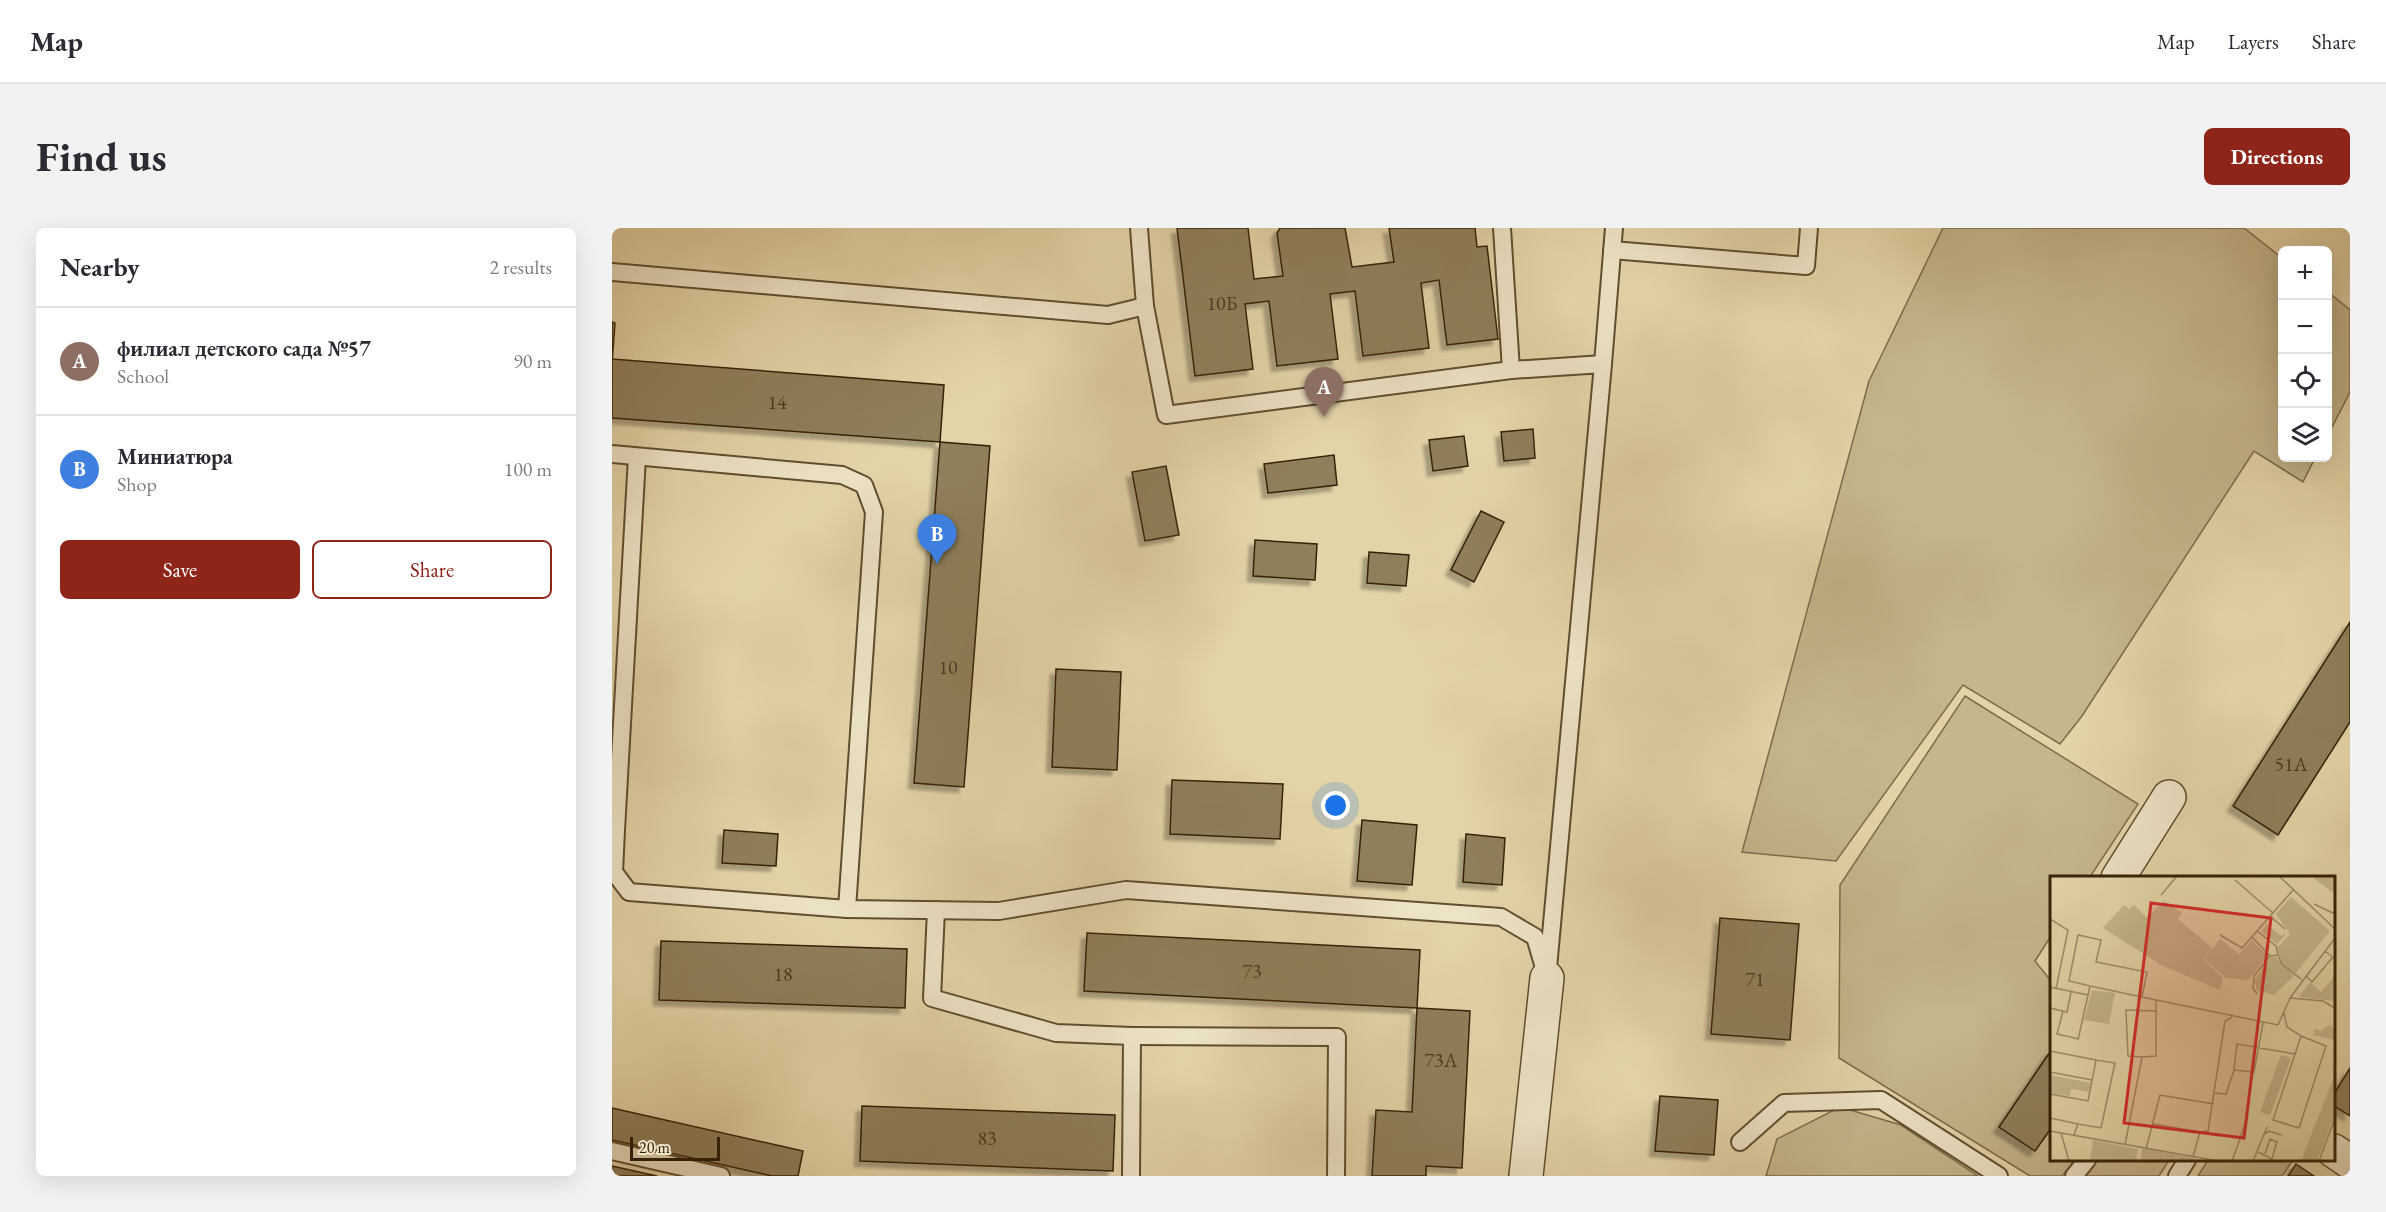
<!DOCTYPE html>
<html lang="en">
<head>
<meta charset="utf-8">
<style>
	:root { --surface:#fff; --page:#f2f2f3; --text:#2b2b33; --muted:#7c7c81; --line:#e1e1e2; --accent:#8f2418 }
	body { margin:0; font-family:"EB Garamond",serif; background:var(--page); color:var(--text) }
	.controls { position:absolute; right:18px; top:18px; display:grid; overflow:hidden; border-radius:9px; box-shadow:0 6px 24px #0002 }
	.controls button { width:54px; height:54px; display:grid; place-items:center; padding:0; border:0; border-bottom:2px solid var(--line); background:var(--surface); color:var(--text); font:30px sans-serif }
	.scale { position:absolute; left:18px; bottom:15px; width:90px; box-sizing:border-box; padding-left:6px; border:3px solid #352207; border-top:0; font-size:16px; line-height:21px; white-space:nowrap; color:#352207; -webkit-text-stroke:4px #ede3c6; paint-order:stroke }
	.you { position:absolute; left:724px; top:578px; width:21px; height:21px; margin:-15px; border:4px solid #fff; border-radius:50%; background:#1a73e8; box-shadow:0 0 0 9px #1a73e833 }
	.badge { display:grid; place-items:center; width:39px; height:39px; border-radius:50%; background:var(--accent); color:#fff; font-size:20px; font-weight:700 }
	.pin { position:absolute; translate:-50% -50px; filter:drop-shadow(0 2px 3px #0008) }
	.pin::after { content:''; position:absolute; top:32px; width:21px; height:18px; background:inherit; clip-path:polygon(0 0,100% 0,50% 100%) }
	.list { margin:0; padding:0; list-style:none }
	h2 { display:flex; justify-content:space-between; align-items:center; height:78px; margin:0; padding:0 24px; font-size:26px }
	h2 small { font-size:20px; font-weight:400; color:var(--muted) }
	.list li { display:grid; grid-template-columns:39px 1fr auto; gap:18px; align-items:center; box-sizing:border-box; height:108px; padding:0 24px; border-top:2px solid var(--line) }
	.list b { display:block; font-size:22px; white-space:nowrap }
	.list p { margin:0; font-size:20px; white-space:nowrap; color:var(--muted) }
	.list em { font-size:20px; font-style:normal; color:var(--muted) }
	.actions { display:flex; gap:12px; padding:18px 24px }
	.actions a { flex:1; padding:14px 0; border:2px solid var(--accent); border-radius:9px; text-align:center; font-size:21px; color:var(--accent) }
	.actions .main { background:var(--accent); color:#fff }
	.icon { flex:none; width:33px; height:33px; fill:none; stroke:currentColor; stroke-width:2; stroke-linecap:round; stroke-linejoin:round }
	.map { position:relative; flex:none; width:1738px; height:948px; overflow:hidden; border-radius:9px }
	header { display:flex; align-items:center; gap:36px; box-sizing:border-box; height:84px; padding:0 30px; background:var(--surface); border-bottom:2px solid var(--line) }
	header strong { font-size:28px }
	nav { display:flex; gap:33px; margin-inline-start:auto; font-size:21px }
	.intro { display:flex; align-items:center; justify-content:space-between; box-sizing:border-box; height:144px; padding:0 36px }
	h1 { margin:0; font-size:42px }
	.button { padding:15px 27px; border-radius:9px; background:var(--accent); color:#fff; font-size:21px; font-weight:700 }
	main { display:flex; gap:36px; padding:0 36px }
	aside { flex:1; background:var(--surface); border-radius:9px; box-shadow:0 6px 24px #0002 }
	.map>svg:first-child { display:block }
</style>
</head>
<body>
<header>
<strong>Map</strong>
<nav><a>Map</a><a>Layers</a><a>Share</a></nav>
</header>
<div class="intro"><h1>Find us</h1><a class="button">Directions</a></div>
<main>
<aside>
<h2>Nearby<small>2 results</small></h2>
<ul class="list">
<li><span class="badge" style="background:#8d6e63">A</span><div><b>филиал детского сада №57</b><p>School</p></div><em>90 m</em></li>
<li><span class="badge" style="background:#3f7fe0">B</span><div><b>Миниатюра</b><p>Shop</p></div><em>100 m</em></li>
</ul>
<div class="actions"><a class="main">Save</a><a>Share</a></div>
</aside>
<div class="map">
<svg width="1738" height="948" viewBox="0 0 1738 948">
	<defs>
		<filter id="shadow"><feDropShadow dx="-5.5" dy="5.5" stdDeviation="1.5" flood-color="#0004"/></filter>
	</defs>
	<rect width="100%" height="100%" fill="#e3d4a7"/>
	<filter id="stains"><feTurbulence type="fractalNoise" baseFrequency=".00333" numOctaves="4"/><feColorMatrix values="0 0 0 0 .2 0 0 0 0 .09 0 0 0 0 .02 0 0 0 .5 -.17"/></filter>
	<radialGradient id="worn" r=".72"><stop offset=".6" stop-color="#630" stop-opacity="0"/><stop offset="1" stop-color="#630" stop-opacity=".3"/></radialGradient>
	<g fill="#c5b68c" stroke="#7d6c4a" stroke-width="1.5">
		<polygon points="1331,0 1632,0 1670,30 1670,230 1703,230 1691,254 1642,223 1470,488 1448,516 1351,457 1224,633 1130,624 1257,153"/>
		<polygon points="1716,64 1738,82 1738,164 1716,207"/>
		<polygon points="1353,468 1526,576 1478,649 1440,650 1439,708 1423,733 1439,753 1440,932 1463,932 1450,948 1418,948 1227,830 1228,657"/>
		<polygon points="1228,879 1289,897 1366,948 1154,948 1165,911"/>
		<polygon points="1485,932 1557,932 1547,948 1472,948"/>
		<polygon points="1596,932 1681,932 1670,948 1586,948"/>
	</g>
	<g fill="#8f7f5a" stroke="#352207" stroke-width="1.5" filter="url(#shadow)">
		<polygon points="565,0 636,0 642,51 671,48 665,5 668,0 733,0 740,39 782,34 777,0 863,0 865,19 875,18 886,111 835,117 827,52 809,55 817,120 751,128 743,63 718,66 726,131 665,138 657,73 633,76 641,141 583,148"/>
		<polygon points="0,94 3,95 0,136"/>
		<polygon points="0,131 332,157 328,214 0,190"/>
		<polygon points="921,201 923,230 892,233 889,204"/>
		<polygon points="852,208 856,238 821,243 817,212"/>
		<polygon points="328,214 378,218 352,559 302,555"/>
		<polygon points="722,227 725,257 656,265 652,236"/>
		<polygon points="554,238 567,307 533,313 520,244"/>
		<polygon points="869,283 892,294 862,354 839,342"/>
		<polygon points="643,312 705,316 703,352 641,348"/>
		<polygon points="757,324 797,327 794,358 755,355"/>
		<polygon points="1738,394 1738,494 1666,607 1621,578"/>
		<polygon points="444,441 509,444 505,542 440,539"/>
		<polygon points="560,552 671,556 668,611 558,606"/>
		<polygon points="750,592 805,597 800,657 745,653"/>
		<polygon points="112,602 166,606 164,638 110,635"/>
		<polygon points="854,606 893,610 890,657 851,654"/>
		<polygon points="1108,690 1187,696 1178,812 1099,806"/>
		<polygon points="475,705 808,722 805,780 472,763"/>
		<polygon points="49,713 295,721 293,780 47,772"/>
		<polygon points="805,780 858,783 850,940 814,938 814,948 760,948 764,882 800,884"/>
		<polygon points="1440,821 1440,899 1423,923 1387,899"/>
		<polygon points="1738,840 1738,888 1722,878 1722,866"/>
		<polygon points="1048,868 1106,872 1102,927 1043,923"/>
		<polygon points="250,878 503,887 501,943 248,933"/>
		<polygon points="0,880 191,923 186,948 160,948 0,912"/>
		<polygon points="1684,936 1702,948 1676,948"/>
		<polygon points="0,938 45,948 0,948"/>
	</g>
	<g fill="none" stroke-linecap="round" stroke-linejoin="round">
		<g stroke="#604e2f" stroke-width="20">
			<g id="lane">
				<polyline points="527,0 533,78 554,187 899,142 890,0"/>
				<polyline points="1000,22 1194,38 1197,0"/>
				<polyline points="0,44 496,87 533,78"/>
				<polyline points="991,136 1002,0"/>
				<polyline points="899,142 991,136 936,740"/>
				<polyline points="0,226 230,247 252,257 262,284 235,681"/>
				<polyline points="0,601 4,602 2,644 17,664 235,681 387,683 514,662 889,689 923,709 935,750"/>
				<polyline points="4,602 25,229"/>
				<polyline points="324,682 320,770 444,805 520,808 519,948"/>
				<polyline points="520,808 725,809 724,948"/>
				<polyline points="1128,914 1172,875 1269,872 1387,948"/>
				<polyline points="0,923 109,948"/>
				<polyline points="1462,948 1475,932"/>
				<polyline points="1565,948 1575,932"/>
			</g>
		</g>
		<g stroke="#604e2f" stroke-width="36">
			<g id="street">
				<polyline points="1506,650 1557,569"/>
				<polyline points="1722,923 1738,934"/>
				<polyline points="914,948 935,750"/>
			</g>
		</g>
		<use href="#lane" stroke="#ede3c6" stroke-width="16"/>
		<use href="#street" stroke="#ede3c6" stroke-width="33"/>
	</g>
	<g text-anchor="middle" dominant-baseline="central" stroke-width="4.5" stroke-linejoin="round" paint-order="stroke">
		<g font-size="20" fill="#4c391c">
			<text x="610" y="75">10Б</text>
			<text x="165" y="174">14</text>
			<text x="336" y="439">10</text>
			<text x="1679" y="536">51А</text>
			<text x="640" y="743">73</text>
			<text x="171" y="746">18</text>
			<text x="1143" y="751">71</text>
			<text x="829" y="832">73А</text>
			<text x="375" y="910">83</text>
		</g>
	</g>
	<g transform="translate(1438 648)">
		<rect width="285" height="285" fill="#e3d4a7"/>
		<path d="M261,0H285V18ZM241,21L280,55L245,98L232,86L227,72L240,58L226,38ZM114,25L132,37L128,43L162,72L153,83L173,102L170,114L113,90L53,52L74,29L79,33L84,29L97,42ZM217,48L231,60L237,57L227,68L211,55ZM170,63L189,78L202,64L218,80L198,104L176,102L154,83ZM221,81H226L244,100L224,119L207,114L204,105ZM285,100V125L249,121L260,106L271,116ZM42,114L65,117L59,148L34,144ZM279,149L285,153V164L263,159L265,153L271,155ZM231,179L241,182L220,239L210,236ZM285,198V238L267,285H251ZM0,199L41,207L39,216L21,213L20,220L0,217ZM43,264L88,273L86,285H40ZM92,272L144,282V285H91Z" fill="#c5b68c"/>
		<path fill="none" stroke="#9d8d67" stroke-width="1.5" d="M229,0L285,53M185,4L223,37M111,19L127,0M264,28L285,38M220,40L235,53M0,43L18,54L6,113M170,59L192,72L244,13M202,61L220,80L228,79L226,70L207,55M228,79L232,88L252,104M256,100L262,106L283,81L275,75M0,111L38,119M207,118L203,112L204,100L220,80M92,121L97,96L46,86L51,64L28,59L19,105L40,110L106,124M240,122L273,125L285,132M0,132L17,136L21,116M13,135L7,158L29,163M106,135V124L228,149L240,122L285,62M234,137L237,151L251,160L223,244L249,252L276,170L251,160M28,164L40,110M0,175L46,184M184,194L187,168L245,178M0,196L42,204M165,217L176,218L184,194L204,196L213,147M0,218L38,225L46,184L65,187L51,252L28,248L24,259M0,242L28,248M103,248L150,256M0,255L168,285M11,257L19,285M214,258L219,255L232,259M75,269L92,181L106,180V135L76,134L78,180L92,181M96,273L110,219L164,228M208,276L222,283L227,266L220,263L215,278M143,281L150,256L158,255L175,145L182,141M182,285L198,240M203,285L217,251M269,285L285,242"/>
		<path fill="#d62828" fill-opacity="0.15" stroke="#d62828" stroke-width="3" d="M101,27L221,42L194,262L74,247Z"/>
		<rect width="285" height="285" fill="none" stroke="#352207" stroke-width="3"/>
	</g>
	<rect width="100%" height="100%" filter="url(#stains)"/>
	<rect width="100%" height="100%" fill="url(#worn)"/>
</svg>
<div class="controls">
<button>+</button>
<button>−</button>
<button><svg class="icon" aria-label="locate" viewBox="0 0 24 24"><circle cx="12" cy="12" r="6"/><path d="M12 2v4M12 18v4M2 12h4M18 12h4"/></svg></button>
<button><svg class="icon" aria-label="layers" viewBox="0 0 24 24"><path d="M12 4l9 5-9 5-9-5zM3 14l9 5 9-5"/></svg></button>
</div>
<div class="scale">20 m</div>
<div class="you"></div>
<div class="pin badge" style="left:712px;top:189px;background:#8d6e63">A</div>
<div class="pin badge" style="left:325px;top:336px;background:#3f7fe0">B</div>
</div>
</main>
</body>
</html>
